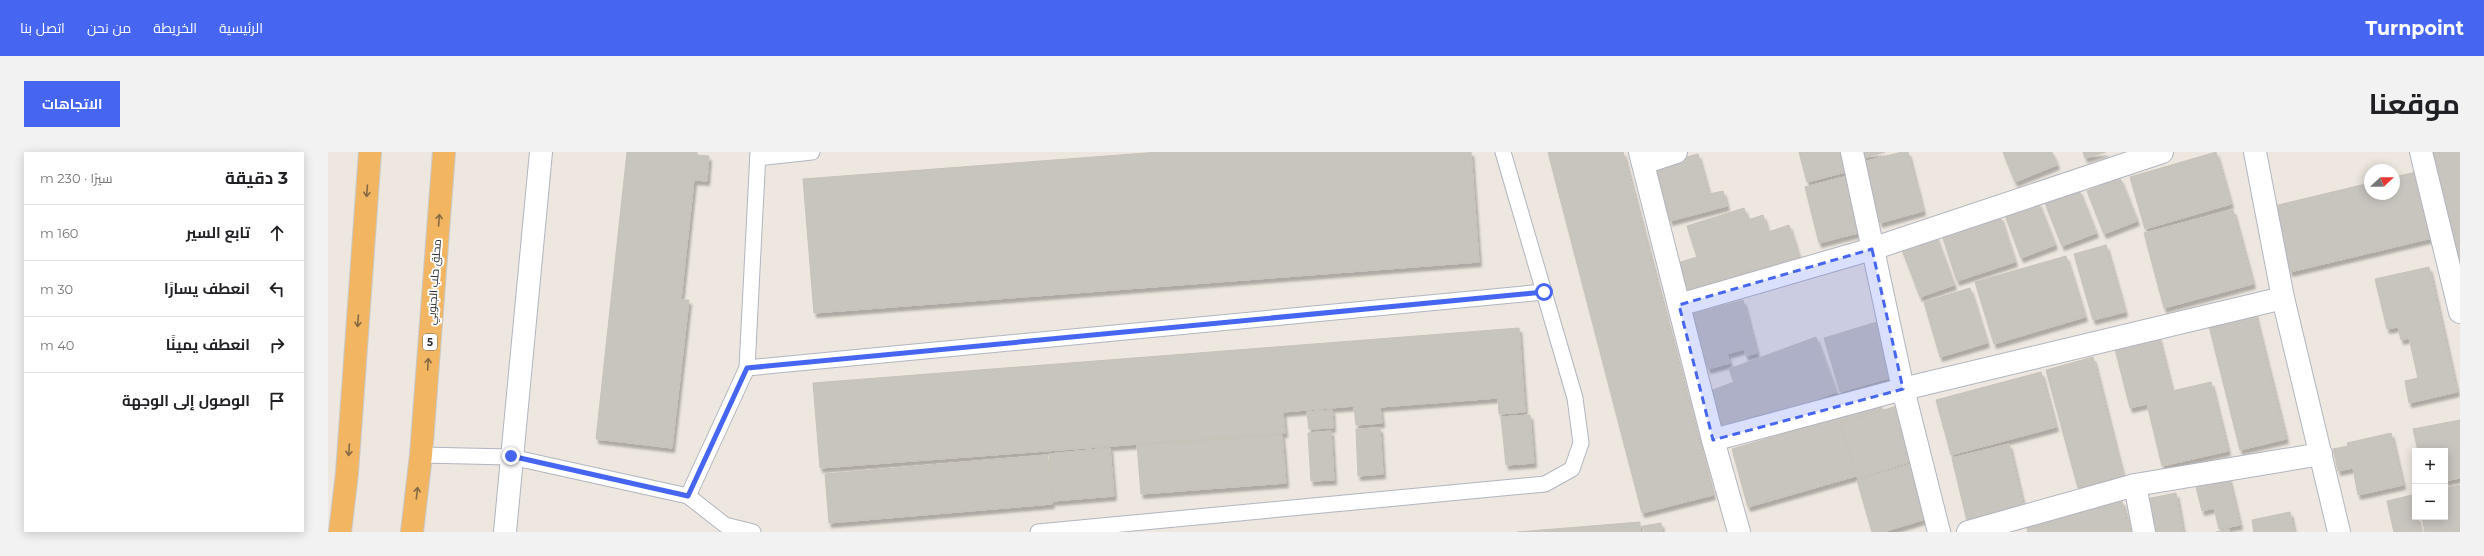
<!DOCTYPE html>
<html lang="ar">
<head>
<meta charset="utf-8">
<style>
	:root { --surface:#fff; --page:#f2f2f2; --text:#202124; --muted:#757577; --line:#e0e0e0; --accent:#4666f2 }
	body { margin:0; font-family:Montserrat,Cairo,sans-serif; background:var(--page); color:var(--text); direction:rtl }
	.controls { position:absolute; right:12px; bottom:12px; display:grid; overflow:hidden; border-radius:0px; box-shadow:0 2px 10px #0003 }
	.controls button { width:36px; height:36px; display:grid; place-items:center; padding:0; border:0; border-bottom:1px solid var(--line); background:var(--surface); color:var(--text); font:20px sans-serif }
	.compass { position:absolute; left:2036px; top:12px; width:36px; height:36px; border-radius:50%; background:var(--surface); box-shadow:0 2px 10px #0003; rotate:68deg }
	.stop { position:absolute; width:12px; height:12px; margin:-9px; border:3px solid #4666f2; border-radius:50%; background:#fff }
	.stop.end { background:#4666f2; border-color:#fff; box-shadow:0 1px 4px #0008 }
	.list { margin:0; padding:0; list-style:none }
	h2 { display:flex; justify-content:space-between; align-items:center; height:52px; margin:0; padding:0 16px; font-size:17px }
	h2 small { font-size:13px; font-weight:400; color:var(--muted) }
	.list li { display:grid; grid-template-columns:26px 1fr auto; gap:12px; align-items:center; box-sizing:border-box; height:56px; padding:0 16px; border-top:1px solid var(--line) }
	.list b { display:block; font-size:15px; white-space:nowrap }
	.list em { font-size:13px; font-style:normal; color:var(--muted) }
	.icon { flex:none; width:22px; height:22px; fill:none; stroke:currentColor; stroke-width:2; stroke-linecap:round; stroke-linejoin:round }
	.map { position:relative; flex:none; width:2132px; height:380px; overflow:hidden; direction:ltr; border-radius:0px }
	header { display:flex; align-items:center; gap:24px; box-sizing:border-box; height:56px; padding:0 20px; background:var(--accent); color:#fff }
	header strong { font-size:19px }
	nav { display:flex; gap:22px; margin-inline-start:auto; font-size:14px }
	.intro { display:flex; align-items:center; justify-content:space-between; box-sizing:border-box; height:96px; padding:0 24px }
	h1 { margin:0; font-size:28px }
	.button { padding:10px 18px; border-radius:0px; background:var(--accent); color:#fff; font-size:14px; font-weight:700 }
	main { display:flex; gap:24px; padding:0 24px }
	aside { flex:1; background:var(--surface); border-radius:0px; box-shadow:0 2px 10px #0003 }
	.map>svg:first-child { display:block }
</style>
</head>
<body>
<header>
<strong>Turnpoint</strong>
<nav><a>الرئيسية</a><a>الخريطة</a><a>من نحن</a><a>اتصل بنا</a></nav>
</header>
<div class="intro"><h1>موقعنا</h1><a class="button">الاتجاهات</a></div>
<main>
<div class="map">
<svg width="2132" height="380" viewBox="0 0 2132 380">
	<defs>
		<filter id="shadow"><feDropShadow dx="2.5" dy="4.5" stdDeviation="1" flood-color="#0004"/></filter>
	</defs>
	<rect width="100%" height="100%" fill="#ede7df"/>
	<g fill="#c8c4be" stroke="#c8c3b8" filter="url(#shadow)">
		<polygon points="299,0 369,0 369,3 381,4 379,29 366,28 353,148 361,148 344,296 268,287"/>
		<polygon points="831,0 1143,0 1151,110 486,161 475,27"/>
		<polygon points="1220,0 1295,0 1385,343 1314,361"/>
		<polygon points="1471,0 1517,0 1522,19 1479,30"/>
		<polygon points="1534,0 1557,0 1536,6"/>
		<polygon points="1574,0 1580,0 1595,59 1552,71 1535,10"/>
		<polygon points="1675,0 1724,0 1729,13 1687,30"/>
		<polygon points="1755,0 1778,0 1757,6"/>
		<polygon points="1888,0 1903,52 1817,77 1802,25"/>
		<polygon points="2103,0 2132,0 2132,111 2130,112"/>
		<polygon points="1370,2 1381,42 1395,39 1399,54 1342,69 1327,13"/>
		<polygon points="2088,20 2104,86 1962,120 1946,54 2042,31 2042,42 2066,42 2066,25"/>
		<polygon points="1520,24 1534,80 1491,91 1477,35"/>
		<polygon points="1792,26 1809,69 1776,82 1759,39"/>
		<polygon points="1751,38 1768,81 1734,94 1717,51"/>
		<polygon points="1710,50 1727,93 1693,106 1677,63"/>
		<polygon points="1416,56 1420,68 1435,63 1440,80 1461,73 1471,105 1355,140 1346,112 1369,105 1359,74"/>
		<polygon points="1905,58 1925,132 1836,156 1816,81"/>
		<polygon points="1672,64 1687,110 1629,129 1614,83"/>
		<polygon points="1607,82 1626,133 1592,145 1573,95"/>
		<polygon points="1778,93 1797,160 1765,168 1746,102"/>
		<polygon points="1738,104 1757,165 1666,192 1647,130"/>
		<polygon points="2101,115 2129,240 2081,251 2077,229 2090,226 2081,186 2073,188 2070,175 2059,177 2047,127"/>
		<polygon points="1642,136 1659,191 1612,205 1596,150"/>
		<polygon points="1415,148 1429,201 1418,204 1416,197 1399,202 1402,211 1380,217 1364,162"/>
		<polygon points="1926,158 1958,287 1912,298 1880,170"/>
		<polygon points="1552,169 1568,224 1512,240 1496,186"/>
		<polygon points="1191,176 1197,260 1171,262 1170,246 1052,255 1054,271 1028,273 1026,254 955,260 957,281 492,316 485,231"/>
		<polygon points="1830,183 1844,239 1883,230 1900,299 1834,314 1819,252 1802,256 1786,193"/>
		<polygon points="1488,185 1508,240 1395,282 1379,240 1406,230 1401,217"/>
		<polygon points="1765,205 1795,324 1750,336 1718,218"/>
		<polygon points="1713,220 1728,275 1623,303 1608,248"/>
		<polygon points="1553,253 1570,312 1420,355 1404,297"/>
		<polygon points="1569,254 1585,309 1529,326 1512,271"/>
		<polygon points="1004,258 1005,276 981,277 979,260"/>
		<polygon points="1202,263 1206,311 1178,313 1173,265"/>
		<polygon points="2132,268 2132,326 2117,329 2117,299 2090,299 2085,277"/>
		<polygon points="1052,276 1055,322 1030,324 1028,277"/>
		<polygon points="1003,279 1006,328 983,329 980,281"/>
		<polygon points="2063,281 2075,333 2030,343 2025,316 2010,319 2005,297 2020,294 2019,291"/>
		<polygon points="954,283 958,331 813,342 809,293"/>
		<polygon points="1681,292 1696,356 1639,369 1624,306"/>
		<polygon points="782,296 786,344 725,349 721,302"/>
		<polygon points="719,303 724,352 501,371 497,322"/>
		<polygon points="1586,311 1601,366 1555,380 1544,380 1529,328"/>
		<polygon points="1900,323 1912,373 1891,377 1886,356 1874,359 1867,330"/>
		<polygon points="2132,333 2132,380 2097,380 2094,365 2117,365 2117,336"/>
		<polygon points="1848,341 1855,380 1825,380 1818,347"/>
		<polygon points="2084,343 2087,365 2089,365 2093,380 2066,380 2059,349"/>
		<polygon points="1794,349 1802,380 1700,380 1698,374"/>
		<polygon points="1962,360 1966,380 1926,380 1924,368"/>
		<polygon points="1312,370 1312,380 1189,380"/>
		<polygon points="1333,371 1334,380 1317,380 1315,374"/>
		<polygon points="1901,377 1901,380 1888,380"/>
	</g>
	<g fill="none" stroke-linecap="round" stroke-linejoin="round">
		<g stroke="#b2b5bf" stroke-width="17">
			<g id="service">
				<polyline points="430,6 484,0"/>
				<polyline points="419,216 1216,140"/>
				<polyline points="93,303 183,305 360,344 397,373 425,380"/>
				<polyline points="360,344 419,216 430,0"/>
				<polyline points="710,380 1217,332 1244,317 1253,291 1247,246 1175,0"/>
			</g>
		</g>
		<g stroke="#b2b5bf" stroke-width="24">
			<g id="minor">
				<polyline points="1312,0 1385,288 1411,380"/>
				<polyline points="1524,0 1575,237 1611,380"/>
				<polyline points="1927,0 1955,146 2011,380"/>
				<polyline points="2093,0 2132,160"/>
				<polyline points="1315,11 1348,0"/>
				<polyline points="1351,153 1544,97 1834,0"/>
				<polyline points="1385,288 1575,237 1955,146"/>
				<polyline points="1807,333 1816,380"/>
				<polyline points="177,380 213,0"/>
				<polyline points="1640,380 1807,333 1993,302"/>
			</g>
		</g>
		<g stroke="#c8c8c8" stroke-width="24">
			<g id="trunk">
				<polyline points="12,380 19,321 42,0"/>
				<polyline points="84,380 93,303 116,0"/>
			</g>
		</g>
		<use href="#service" stroke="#fff" stroke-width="15"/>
		<use href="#minor" stroke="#fff" stroke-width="22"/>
		<use href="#trunk" stroke="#f2b662" stroke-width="22"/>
	</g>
	<defs><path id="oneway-shaft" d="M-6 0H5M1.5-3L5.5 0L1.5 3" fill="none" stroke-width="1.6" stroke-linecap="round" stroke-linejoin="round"/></defs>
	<g stroke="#856a44">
		<use href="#oneway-shaft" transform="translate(39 39) rotate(94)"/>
		<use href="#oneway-shaft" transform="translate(111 68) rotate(-86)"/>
		<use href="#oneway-shaft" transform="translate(30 169) rotate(94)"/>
		<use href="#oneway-shaft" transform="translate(100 212) rotate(-86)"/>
		<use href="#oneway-shaft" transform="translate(21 298) rotate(94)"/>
		<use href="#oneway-shaft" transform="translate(89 341) rotate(-83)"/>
	</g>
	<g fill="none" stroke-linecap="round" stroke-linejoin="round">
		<polyline stroke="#4666f2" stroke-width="5" points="183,304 360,344 419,216 1216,140"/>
	</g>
	<path fill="#4666f2" fill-opacity="0.2" stroke="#4666f2" stroke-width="3" stroke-dasharray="8 5" stroke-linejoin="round" d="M1544,97L1575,237L1385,288L1351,153Z"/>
	<g text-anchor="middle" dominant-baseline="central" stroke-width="4" stroke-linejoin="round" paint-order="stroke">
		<rect fill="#fff" stroke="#6b6b6b" stroke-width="1" x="95" y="182" width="14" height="16" rx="3"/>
		<g font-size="10" font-weight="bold" fill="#2c2c2c">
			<text x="102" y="190">5</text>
		</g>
		<g font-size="11" fill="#2c2c2c" stroke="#fff">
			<text transform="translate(106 130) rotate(-86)">محلق حلب الجنوبي</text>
		</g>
	</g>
</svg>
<div class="controls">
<button>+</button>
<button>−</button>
</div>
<svg class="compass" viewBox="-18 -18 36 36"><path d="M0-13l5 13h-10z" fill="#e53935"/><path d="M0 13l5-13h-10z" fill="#757577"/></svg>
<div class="stop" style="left:1216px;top:140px"></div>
<div class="stop end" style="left:183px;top:304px"></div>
</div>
<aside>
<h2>3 دقيقة<small>سيرًا · 230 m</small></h2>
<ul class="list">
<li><svg class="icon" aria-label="ahead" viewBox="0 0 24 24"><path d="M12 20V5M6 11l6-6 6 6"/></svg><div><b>تابع السير</b></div><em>160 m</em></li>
<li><svg class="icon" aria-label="left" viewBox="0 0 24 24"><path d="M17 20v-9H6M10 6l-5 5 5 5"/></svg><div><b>انعطف يسارًا</b></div><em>30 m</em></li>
<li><svg class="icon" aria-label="right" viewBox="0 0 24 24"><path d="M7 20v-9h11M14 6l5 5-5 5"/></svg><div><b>انعطف يمينًا</b></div><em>40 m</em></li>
<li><svg class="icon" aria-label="arrive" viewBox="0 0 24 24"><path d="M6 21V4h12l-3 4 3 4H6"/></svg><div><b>الوصول إلى الوجهة</b></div></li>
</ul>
</aside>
</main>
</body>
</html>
